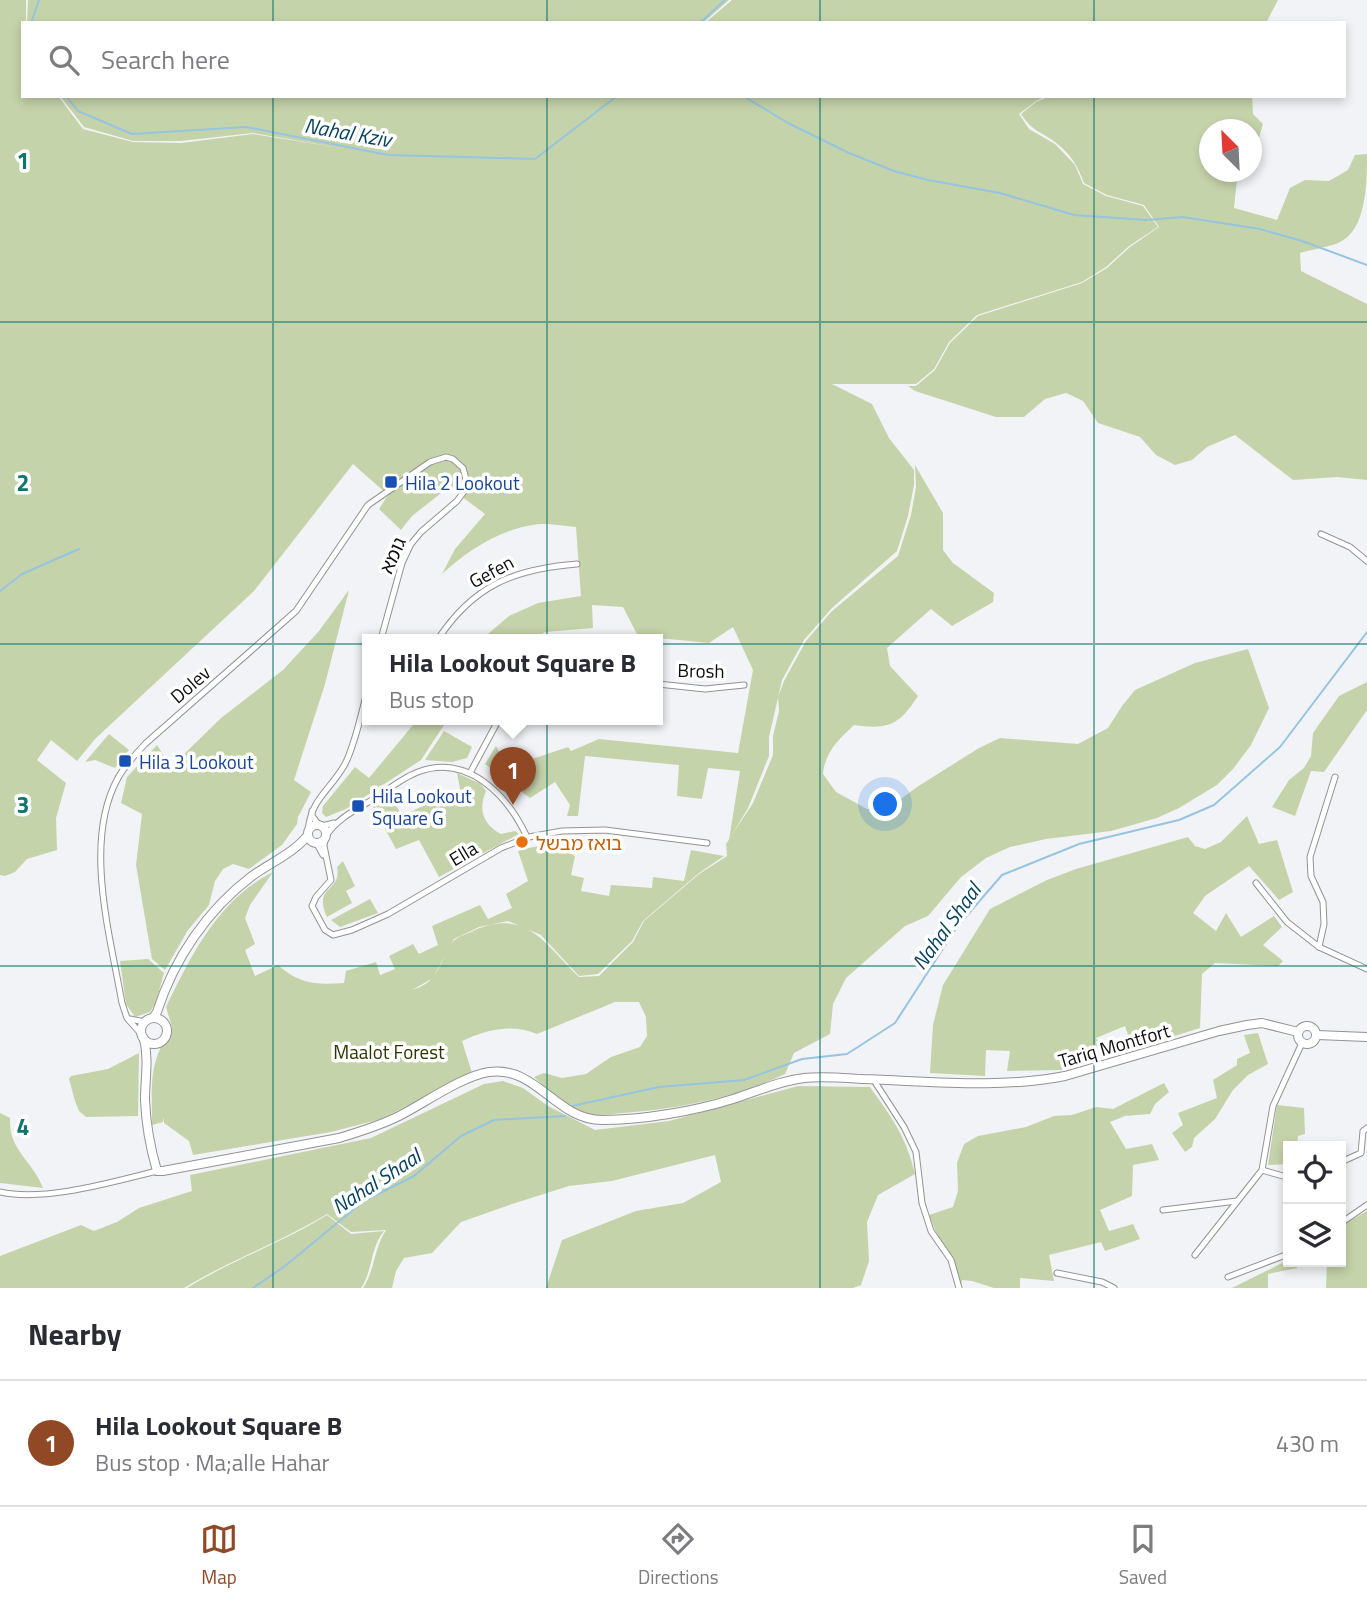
<!DOCTYPE html>
<html lang="en">
<head>
<meta charset="utf-8">
<style>
	:root { --surface:#fff; --page:#f7f7f7; --text:#2b2b33; --muted:#7c7c81; --line:#e1e1e2; --accent:#914925 }
	body { margin:0; font-family:"Titillium Web","Noto Sans Hebrew",sans-serif; background:var(--page); color:var(--text) }
	.controls { position:absolute; right:21px; bottom:21px; display:grid; overflow:hidden; border-radius:0px; box-shadow:0 4px 10px #0003 }
	.controls button { width:63px; height:63px; display:grid; place-items:center; padding:0; border:0; border-bottom:2px solid var(--line); background:var(--surface); color:var(--text); font:35px sans-serif }
	.compass { position:absolute; left:1199px; top:119px; width:63px; height:63px; border-radius:50%; background:var(--surface); box-shadow:0 4px 10px #0003; rotate:336deg }
	.you { position:absolute; left:886px; top:805px; width:24px; height:24px; margin:-18px; border:5px solid #fff; border-radius:50%; background:#1a73e8; box-shadow:0 0 0 10px #1a73e833 }
	.badge { display:grid; place-items:center; width:46px; height:46px; border-radius:50%; background:var(--accent); color:#fff; font-size:23px; font-weight:700 }
	.pin { position:absolute; translate:-50% -58px; filter:drop-shadow(0 2px 4px #0008) }
	.pin::after { content:''; position:absolute; top:37px; width:24px; height:21px; background:inherit; clip-path:polygon(0 0,100% 0,50% 100%) }
	.popup { position:absolute; left:362px; top:634px; width:301px; height:91px; box-sizing:border-box; display:grid; place-content:center; border-radius:0px; background:var(--surface); filter:drop-shadow(0 2px 5px #0005); font-size:23px; white-space:nowrap; color:var(--muted) }
	.popup b { font-size:26px; color:var(--text) }
	.popup::after { content:''; position:absolute; left:50%; top:100%; margin-left:-14px; border:14px solid transparent; border-top-color:var(--surface) }
	.list { margin:0; padding:0; list-style:none }
	h2 { display:flex; justify-content:space-between; align-items:center; height:91px; margin:0; padding:0 28px; font-size:30px }
	h2 small { font-size:23px; font-weight:400; color:var(--muted) }
	.list li { display:grid; grid-template-columns:46px 1fr auto; gap:21px; align-items:center; box-sizing:border-box; height:126px; padding:0 28px; border-top:2px solid var(--line) }
	.list b { display:block; font-size:26px; white-space:nowrap }
	.list p { margin:0; font-size:23px; white-space:nowrap; color:var(--muted) }
	.list em { font-size:23px; font-style:normal; color:var(--muted) }
	.icon { flex:none; width:38px; height:38px; fill:none; stroke:currentColor; stroke-width:2; stroke-linecap:round; stroke-linejoin:round }
	.map { position:relative; flex:none; width:1367px; height:1288px; overflow:hidden }
	.search { position:absolute; background:var(--surface); box-shadow:0 4px 10px #0003; left:21px; right:21px; top:21px; height:77px; display:flex; align-items:center; gap:18px; box-sizing:border-box; padding:0 24px; border-radius:0px; color:var(--muted); font-size:26px }
	.sheet { height:217px; background:var(--surface) }
	nav { display:flex; justify-content:space-around; align-items:center; box-sizing:border-box; height:98px; border-top:2px solid var(--line); background:var(--surface); font-size:19px; color:var(--muted) }
	nav a { display:grid; justify-items:center; gap:4px }
	nav .on { color:var(--accent) }
	.map>svg:first-child { display:block }
</style>
</head>
<body>
<div class="map">
<svg width="1367" height="1288" viewBox="0 0 1367 1288">
	<rect width="100%" height="100%" fill="#f2f3f6"/>
	<g fill="#c5d3aa">
		<path d="M0,0H26V23H23V96H58L83,129L133,142L181,143L253,134L341,148L253,133L181,141H133L84,127L60,96H1046L1036,101L1019,114L1029,129L1055,144L1075,165L1083,184L1106,196L1143,206L1158,227L1129,246L1106,267L1082,282L977,315L949,342L934,369L916,384H832L872,404L889,438L914,470V485L908,516L897,551L832,608L804,640L782,680L769,737V756L748,808L729,840L740,771L708,768L702,799L677,796L679,765L585,756L578,816H567L570,805L555,782L530,798L485,764L496,746L508,767L568,747L571,751L599,739L738,753L753,670L733,627L709,643L638,636L623,607L592,605L593,628L545,632L534,639H482L509,616L538,603L581,596L576,527C563,526 546,522 533,525C499,530 467,551 442,574L455,549L485,514L449,487L412,516L401,530L379,509L388,495L353,464L254,591L95,739L77,761L51,740L37,760L66,783L56,818L57,850L27,859L15,872L5,876L0,875Z"/>
		<polygon points="28,0 729,0 703,23 27,23"/>
		<polygon points="732,0 1278,0 1266,23 705,23"/>
		<path d="M1050,96H1252L1253,114L1263,124L1252,162V130H1210V172H1244L1237,180L1234,208L1277,220L1290,188L1305,180L1329,181L1348,170L1355,155L1367,154C1367,182 1367,231 1338,243C1326,248 1312,249 1300,253L1301,271L1367,304V480L1337,477L1293,480L1235,435L1207,447L1192,460L1175,465L1156,455L1140,437L1098,423L1083,401L1066,393L1045,399L1024,417H996L915,391L908,386H916L935,370L950,343L978,316L1082,283L1107,268L1130,247L1159,227L1144,205L1107,195L1084,183C1078,166 1070,153 1055,142C1040,131 1033,132 1021,114L1036,102Z"/>
		<path d="M915,465L943,513V550L953,563L994,593L993,602L952,626L931,609L887,648L890,666L918,696C899,725 889,730 854,725C839,739 825,752 823,774L836,792L867,809L894,804L917,787L979,748L1000,738L1078,744L1108,728L1122,706L1135,690L1195,663L1248,649L1269,708L1251,745L1233,769L1217,785L1179,808L1157,818L1111,831L1046,839L1010,847L986,858L961,877L928,916L905,926L846,978L833,1004L830,1034L794,1053L785,1074C734,1098 680,1109 624,1113C611,1114 594,1117 581,1113C563,1107 548,1090 534,1077L544,1073L562,1078L586,1074L611,1057L640,1047L647,1036L646,1017L639,1002H615L537,1034C511,1023 486,1030 462,1041L472,1073L381,1119L331,1132L193,1155L189,1141L164,1123V1117L163,1122L152,1125C152,1083 148,1064 172,1027L166,1007C192,954 218,900 273,872L250,905L245,918L255,944L245,950L255,976L278,965C299,984 317,985 344,983L346,971L376,962L380,975L395,969L389,956L413,944L419,954L438,945L432,926L480,905L488,919L512,908L506,894L528,881L518,851C542,844 554,843 575,856L571,875L584,878L581,891L609,896L611,885L652,888L653,877L684,881L691,850L724,856L699,873L643,921L632,941L598,974L579,976L541,935L508,921L479,927L454,939L433,978L412,990C438,983 439,964 452,943C457,936 468,934 475,930C528,908 545,945 579,977L599,976L633,942L644,921L699,874L727,856L726,844L753,803L773,755V736L779,711L778,697L784,681L806,641L831,612L898,556L911,515L916,487Z"/>
		<polygon points="349,590 325,684 294,780 311,792 298,817 297,824 282,845 249,869 233,864 223,869 215,881 209,905 188,930 165,970 152,959 136,865 142,814 121,803 127,777 157,745 171,767 221,718 283,670 319,631"/>
		<polygon points="1367,682 1367,710 1324,772 1311,771 1295,816 1272,807 1289,780 1304,768 1311,756 1313,733 1339,696"/>
		<polygon points="418,719 448,719 421,760 346,809 326,817 322,813 323,806 355,767 369,778"/>
		<polygon points="444,731 472,747 467,758 452,762 425,760"/>
		<polygon points="109,734 129,750 115,768 95,760 85,762"/>
		<path d="M457,773L481,784L486,791C478,810 483,824 501,834L515,831L519,834L439,877L419,840L396,849L372,805L390,794L402,816L425,805L461,794Z"/>
		<polygon points="1247,816 1259,844 1277,840 1293,892 1279,900 1249,866 1205,896 1193,913 1216,931 1226,913 1241,937 1274,916 1282,927 1263,945 1283,961 1278,966 1215,963 1202,974 1200,1028 1133,1049 1125,1026 1096,1038 1103,1055 1061,1070 1007,1071 1010,1051 986,1050 985,1076 930,1073 933,1025 943,985 990,909 1047,880 1076,869 1188,837 1195,846 1205,849 1221,842"/>
		<path d="M343,861L355,886L346,891L352,903L327,917C313,884 342,893 337,867Z"/>
		<polygon points="370,899 378,913 340,927 331,920"/>
		<polygon points="148,959 164,973 156,1002 150,1012 135,1017 126,1004 120,961"/>
		<polygon points="1258,1033 1268,1064 1248,1075 1233,1090 1215,1119 1194,1138 1192,1147 1185,1152 1172,1133 1183,1125 1178,1113 1217,1098 1213,1080 1237,1065 1237,1059 1250,1053 1244,1035"/>
		<polygon points="139,1053 138,1116 86,1117 79,1111 75,1101 69,1079 71,1076 108,1069"/>
		<path d="M503,1081L523,1088L548,1106L595,1130L669,1121L798,1086L870,1087C892,1118 906,1136 915,1174L878,1195L867,1222L869,1261L861,1285L853,1288H546L562,1240L636,1211L683,1203L721,1182L715,1155L612,1181L569,1186L512,1204L461,1222L432,1253L404,1258L396,1271L392,1288H363C375,1270 374,1248 386,1230L351,1232L327,1214C281,1242 230,1260 184,1288H0V1256L81,1225L94,1231L117,1222L139,1208L192,1191L190,1175L371,1138L484,1084Z"/>
		<polygon points="1164,1083 1169,1092 1155,1104 1150,1114 1125,1116 1110,1122 1126,1149 1152,1144 1159,1160 1133,1165 1132,1196 1100,1210 1109,1231 1133,1224 1140,1239 1105,1251 1101,1242 1049,1255 1054,1281 1020,1278 1020,1288 994,1288 972,1281 962,1280 961,1288 953,1260 936,1232 929,1215 953,1207 958,1191 957,1163 964,1144 978,1136 1026,1127 1054,1116 1072,1115 1096,1107 1113,1109"/>
		<polygon points="1277,1105 1304,1108 1305,1134 1298,1136 1297,1146 1288,1146 1288,1164 1268,1165"/>
		<path d="M0,1113L10,1118C8,1150 33,1161 43,1188L0,1183Z"/>
		<polygon points="1367,1211 1367,1288 1326,1288 1327,1262 1341,1262 1341,1226"/>
		<path d="M327,1215L351,1234L384,1231C370,1248 373,1270 361,1288H187C232,1260 282,1243 327,1215Z"/>
		<polygon points="1288,1260 1298,1262 1297,1268 1268,1274 1268,1288 1232,1288"/>
	</g>
	<g fill="none" stroke-linecap="round" stroke-linejoin="round">
		<g stroke="#96c4e1" stroke-width="2">
			<polyline points="31,23 39,0"/>
			<polyline points="700,23 725,0"/>
			<polyline points="66,96 78,111 132,134 246,127 388,155 535,159 617,96"/>
			<polyline points="743,96 788,123 849,153 894,171 928,180 1000,193 1074,215 1146,220 1183,217 1260,229 1302,241 1367,265"/>
			<polyline points="0,591 22,574 79,549"/>
			<polyline points="572,1106 659,1087 744,1080 802,1059 847,1054 895,1023 957,927 1002,875 1079,844 1179,820 1214,805 1280,747 1367,632"/>
			<polyline points="253,1288 285,1266 364,1201 414,1176 461,1136 494,1120 565,1116"/>
		</g>
		<g stroke="#939396" stroke-width="7">
			<g id="street">
				<polyline points="1321,534 1350,547 1367,561"/>
				<path d="M438,639C474,585 514,569 577,564"/>
				<polyline points="658,684 705,689 744,685"/>
				<polyline points="470,773 499,719"/>
				<polyline points="312,811 312,816 319,825"/>
				<polyline points="322,826 334,823"/>
				<path d="M308,831C311,798 330,791 345,764C356,742 361,713 368,689"/>
				<path d="M326,836C337,818 359,808 377,797C390,788 404,777 418,772C468,753 508,796 527,837"/>
				<polyline points="325,839 324,846 331,880 316,897 312,906 325,930 333,935 352,930 388,914 501,848 529,837 562,831 605,830 707,843"/>
				<polyline points="317,844 323,855"/>
				<polyline points="1256,883 1287,922 1319,947 1367,969"/>
				<polyline points="1319,947 1324,924 1323,902 1311,876 1310,857 1335,777"/>
				<polyline points="130,1019 145,1022"/>
				<path d="M142,1035L127,1018L122,1003C110,935 83,841 118,778C125,765 135,755 145,744L296,611L368,505L430,462L446,457L453,459L463,468L467,483L465,490L457,501L421,532L411,544L402,563L381,639"/>
				<polyline points="873,1079 904,1127 916,1152 922,1203 931,1231 951,1260 959,1288"/>
				<polyline points="1341,1162 1361,1153 1363,1131 1367,1128"/>
				<polyline points="1262,1170 1283,1176 1288,1175"/>
				<path d="M0,1192C45,1202 112,1182 157,1171"/>
				<polyline points="1163,1210 1237,1201"/>
				<polyline points="1341,1223 1367,1205"/>
				<polyline points="1195,1255 1262,1170 1273,1106 1302,1043"/>
				<polyline points="1057,1273 1102,1282 1114,1288"/>
				<polyline points="1228,1277 1288,1254"/>
			</g>
		</g>
		<g stroke="#939396" stroke-width="10">
			<g id="secondary">
				<circle cx="317" cy="834" r="9"/>
				<circle cx="154" cy="1031" r="13"/>
				<path d="M153,1018L157,1012C174,959 207,910 252,876C270,863 294,853 308,835"/>
				<circle cx="1307" cy="1035" r="9"/>
				<polyline points="1317,1035 1367,1037"/>
				<path d="M144,1039C149,1059 145,1079 145,1100C146,1124 150,1147 157,1171H163L339,1138C359,1132 379,1126 399,1116C423,1104 462,1076 489,1072C536,1065 556,1120 602,1120C643,1120 695,1111 733,1099C758,1091 779,1081 804,1078C823,1076 844,1078 863,1079C929,1081 999,1089 1065,1076L1219,1031L1247,1025L1262,1023L1298,1032"/>
			</g>
		</g>
		<use href="#street" stroke="#fff" stroke-width="5"/>
		<use href="#secondary" stroke="#fff" stroke-width="8"/>
	</g>
	<path fill="none" stroke="#0f766e" stroke-width="2" stroke-opacity="0.55" d="M273,0V23M547,0V23M820,0V23M1094,0V23M273,96V1288M547,96V1288M820,96V1288M1094,96V1288M0,322H1367M0,644H1367M0,966H1367"/>
	<g fill="#1a4fb4" stroke="#fff" stroke-width="2.5">
		<rect x="384" y="475" width="14" height="14" rx="3.5"/>
		<rect x="118" y="754" width="14" height="14" rx="3.5"/>
		<rect x="351" y="799" width="14" height="14" rx="3.5"/>
	</g>
	<circle fill="#e8710a" stroke="#fff" stroke-width="2.5" cx="522" cy="842" r="7"/>
	<g text-anchor="middle" dominant-baseline="central" stroke-width="7" stroke-linejoin="round" paint-order="stroke">
		<g font-size="19" fill="#164399" stroke="#fff" text-anchor="start">
			<text x="405" y="482">Hila 2 Lookout</text>
			<text x="139" y="761">Hila 3 Lookout</text>
			<text x="372" y="795">Hila Lookout<tspan x="372" dy="22">Square G</tspan></text>
		</g>
		<g font-size="19" fill="#0d0e0f" stroke="#fff">
			<text transform="translate(392 555) rotate(-66)">גומא</text>
			<text transform="translate(491 571) rotate(-28)">Gefen</text>
			<text transform="translate(701 670) rotate(1)">Brosh</text>
			<text transform="translate(190 684) rotate(-41)">Dolev</text>
			<text transform="translate(463 853) rotate(-31)">Ella</text>
			<text transform="translate(1114 1045) rotate(-16)">Tariq Montfort</text>
		</g>
		<g font-size="19" fill="#c56008" stroke="#fff" text-anchor="start">
			<text x="536" y="842">בואז מבשל</text>
		</g>
		<g font-size="19" fill="#2b3702" stroke="#fff">
			<text x="389" y="1051">Maalot Forest</text>
		</g>
		<g font-size="21" font-style="italic" fill="#074360" stroke="#fff">
			<text transform="translate(348 132) rotate(10)">Nahal Kziv</text>
			<text transform="translate(946 926) rotate(-54)">Nahal Shaal</text>
			<text transform="translate(376 1181) rotate(-33)">Nahal Shaal</text>
		</g>
	</g>
	<g font-size="23" text-anchor="middle" font-weight="bold" fill="#0f766e" stroke="#fff" stroke-width="7" stroke-linejoin="round" paint-order="stroke">
		<text x="23" y="169">1</text>
		<text x="23" y="491">2</text>
		<text x="23" y="813">3</text>
		<text x="23" y="1135">4</text>
	</g>
</svg>
<div class="controls">
<button><svg class="icon" aria-label="locate" viewBox="0 0 24 24"><circle cx="12" cy="12" r="6"/><path d="M12 2v4M12 18v4M2 12h4M18 12h4"/></svg></button>
<button><svg class="icon" aria-label="layers" viewBox="0 0 24 24"><path d="M12 4l9 5-9 5-9-5zM3 14l9 5 9-5"/></svg></button>
</div>
<svg class="compass" viewBox="-18 -18 36 36"><path d="M0-13l5 13h-10z" fill="#e53935"/><path d="M0 13l5-13h-10z" fill="#7c7c81"/></svg>
<div class="you"></div>
<div class="pin badge" style="left:513px;top:805px">1</div>
<div class="popup"><b>Hila Lookout Square B</b>Bus stop</div>
<div class="search"><svg class="icon" aria-label="search" viewBox="0 0 24 24"><circle cx="10" cy="10" r="6"/><path d="M15 15l6 6"/></svg>Search here</div>
</div>
<section class="sheet">
<h2>Nearby<small></small></h2>
<ul class="list">
<li><span class="badge">1</span><div><b>Hila Lookout Square B</b><p>Bus stop · Ma;alle Hahar</p></div><em>430 m</em></li>
</ul>
</section>
<nav>
<a class="on"><svg class="icon" aria-label="map" viewBox="0 0 24 24"><path d="M3 6l6-2 6 2 6-2v14l-6 2-6-2-6 2zM9 4v14M15 6v14"/></svg>Map</a>
<a><svg class="icon" aria-label="directions" viewBox="0 0 24 24"><path d="M12 3l9 9-9 9-9-9zM9 14v-3h6M13 9l2 2-2 2"/></svg>Directions</a>
<a><svg class="icon" aria-label="saved" viewBox="0 0 24 24"><path d="M7 4h10v16l-5-4-5 4z"/></svg>Saved</a>
</nav>
</body>
</html>
